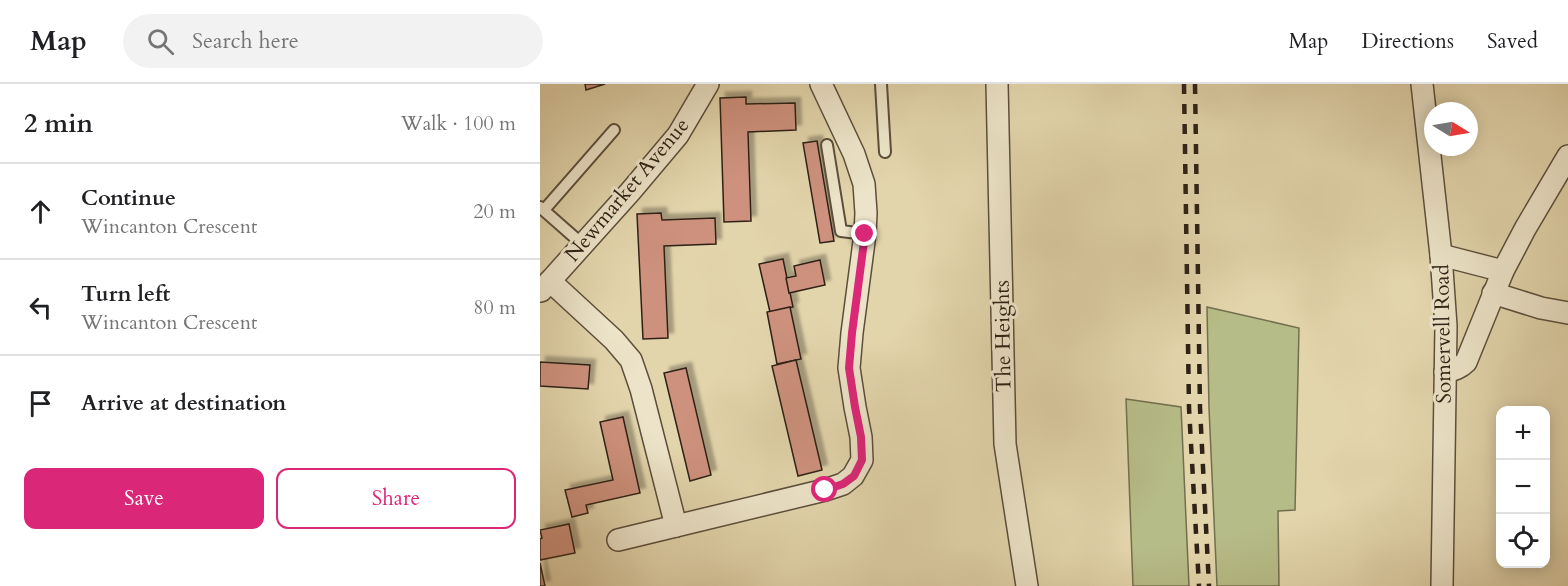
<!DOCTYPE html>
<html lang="en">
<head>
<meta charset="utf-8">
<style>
	:root { --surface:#fff; --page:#f2f2f2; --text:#202124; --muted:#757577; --line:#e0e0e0; --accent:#db2777 }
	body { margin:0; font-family:Cardo,serif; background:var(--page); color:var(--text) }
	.controls { position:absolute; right:18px; bottom:18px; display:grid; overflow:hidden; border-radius:12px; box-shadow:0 3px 15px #0003 }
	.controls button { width:54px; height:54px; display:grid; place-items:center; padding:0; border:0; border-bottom:2px solid var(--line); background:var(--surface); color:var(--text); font:30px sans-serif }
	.compass { position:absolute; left:884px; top:18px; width:54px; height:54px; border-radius:50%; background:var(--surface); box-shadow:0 3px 15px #0003; rotate:101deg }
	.stop { position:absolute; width:18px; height:18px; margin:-14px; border:4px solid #db2777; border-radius:50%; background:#fff }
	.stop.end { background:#db2777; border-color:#fff; box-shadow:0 2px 6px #0008 }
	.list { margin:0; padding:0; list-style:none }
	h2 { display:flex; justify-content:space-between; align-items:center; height:78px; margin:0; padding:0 24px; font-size:26px }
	h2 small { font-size:20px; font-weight:400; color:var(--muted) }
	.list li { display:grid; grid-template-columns:39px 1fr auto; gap:18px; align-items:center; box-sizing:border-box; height:96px; padding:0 24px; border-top:2px solid var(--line) }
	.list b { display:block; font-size:22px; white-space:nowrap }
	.list p { margin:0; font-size:20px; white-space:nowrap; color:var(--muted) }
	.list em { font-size:20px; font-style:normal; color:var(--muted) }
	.actions { display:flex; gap:12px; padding:18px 24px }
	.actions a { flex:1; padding:14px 0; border:2px solid var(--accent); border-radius:12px; text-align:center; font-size:21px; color:var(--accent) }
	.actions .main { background:var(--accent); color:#fff }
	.icon { flex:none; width:33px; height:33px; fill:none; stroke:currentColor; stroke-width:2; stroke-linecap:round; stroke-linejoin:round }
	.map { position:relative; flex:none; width:1028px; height:502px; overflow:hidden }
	header { display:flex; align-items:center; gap:36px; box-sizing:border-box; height:84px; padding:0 30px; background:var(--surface); border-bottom:2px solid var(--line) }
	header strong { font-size:28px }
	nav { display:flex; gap:33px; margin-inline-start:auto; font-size:21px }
	.search { width:420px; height:54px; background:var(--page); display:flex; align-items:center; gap:15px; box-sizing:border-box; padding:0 21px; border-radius:33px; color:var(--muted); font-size:22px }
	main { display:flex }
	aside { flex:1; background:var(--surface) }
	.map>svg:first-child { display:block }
</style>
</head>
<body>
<header>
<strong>Map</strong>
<div class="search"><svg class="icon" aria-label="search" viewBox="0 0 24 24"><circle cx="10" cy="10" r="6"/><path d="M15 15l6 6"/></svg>Search here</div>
<nav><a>Map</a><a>Directions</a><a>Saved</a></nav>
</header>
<main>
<aside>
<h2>2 min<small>Walk · 100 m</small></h2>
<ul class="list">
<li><svg class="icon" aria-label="ahead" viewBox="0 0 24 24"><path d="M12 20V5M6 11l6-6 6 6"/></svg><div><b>Continue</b><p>Wincanton Crescent</p></div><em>20 m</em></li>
<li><svg class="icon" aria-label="left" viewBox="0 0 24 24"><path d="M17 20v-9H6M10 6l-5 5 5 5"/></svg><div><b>Turn left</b><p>Wincanton Crescent</p></div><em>80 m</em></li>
<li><svg class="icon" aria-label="arrive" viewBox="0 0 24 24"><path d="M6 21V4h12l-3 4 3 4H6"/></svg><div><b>Arrive at destination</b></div></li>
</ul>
<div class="actions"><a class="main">Save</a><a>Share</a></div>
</aside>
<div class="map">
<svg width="1028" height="502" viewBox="0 0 1028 502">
	<defs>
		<filter id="shadow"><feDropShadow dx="5.5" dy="-5.5" stdDeviation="1.5" flood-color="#0004"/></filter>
	</defs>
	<rect width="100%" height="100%" fill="#e2d4ab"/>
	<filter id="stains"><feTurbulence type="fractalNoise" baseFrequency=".00333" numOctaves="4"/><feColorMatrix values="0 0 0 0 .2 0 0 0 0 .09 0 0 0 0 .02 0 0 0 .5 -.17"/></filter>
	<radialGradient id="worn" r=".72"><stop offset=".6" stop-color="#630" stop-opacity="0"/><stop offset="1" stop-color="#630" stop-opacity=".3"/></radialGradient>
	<g fill="#b6bc87" stroke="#726f4e" stroke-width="1.5">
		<polygon points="667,223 759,244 755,426 738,427 739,502 677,502 669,324"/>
		<polygon points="586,315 641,323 649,502 593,502"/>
	</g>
	<g fill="#cd917d" stroke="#2f2216" stroke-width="1.5" filter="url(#shadow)">
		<polygon points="45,0 65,0 46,6"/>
		<polygon points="206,13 206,20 255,19 256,46 208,48 211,137 184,138 180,14"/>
		<polygon points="277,57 294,157 280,159 263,59"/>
		<polygon points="121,129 122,136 175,134 176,160 124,162 128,254 103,255 97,130"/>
		<polygon points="243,175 253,223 230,228 219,180"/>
		<polygon points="280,176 285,201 249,209 246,194 256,192 254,182"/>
		<polygon points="250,223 261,275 237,280 227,228"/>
		<polygon points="256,276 282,386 258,392 232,282"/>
		<polygon points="0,278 50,281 48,305 0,302"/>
		<polygon points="146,284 171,391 150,397 124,289"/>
		<polygon points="83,333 100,409 46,421 48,429 32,433 25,406 73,396 60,338"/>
		<polygon points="29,440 35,469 0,476 0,455 2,454 0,446"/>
		<polygon points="0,479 5,502 0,502"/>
	</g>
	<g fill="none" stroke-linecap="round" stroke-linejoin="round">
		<g stroke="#5c4e3b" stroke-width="14">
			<g id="service">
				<polyline points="341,0 345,68"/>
				<polyline points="287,61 301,147 325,150"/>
				<polyline points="0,123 42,160"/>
				<polyline points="4,126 74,46"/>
			</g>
		</g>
		<g stroke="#5c4e3b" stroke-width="24">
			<g id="minor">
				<polyline points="457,0 465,360 487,502"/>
				<polyline points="882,0 901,171 906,242 902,502"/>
				<polyline points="901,171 963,187"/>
				<polyline points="10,197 74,256 91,276 101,305 136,442"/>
				<polyline points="1,207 90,108 138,51 168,0"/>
				<polyline points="953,209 1001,224 1028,229"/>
				<path d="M905,288C914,286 920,284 926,278L963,187L985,145L1028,72"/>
				<polyline points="78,456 285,406 303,400 313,392 322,376 321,353 315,323 309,284 312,249 325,150 326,129 324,100 314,70 281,0"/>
			</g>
		</g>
		<use href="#service" stroke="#ece3c8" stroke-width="10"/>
		<use href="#minor" stroke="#ece3c8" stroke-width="21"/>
		<g stroke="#2f2216" stroke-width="4.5" stroke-dasharray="10 10" stroke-linecap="butt">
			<polyline points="644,0 649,324 659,502"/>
			<polyline points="655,0 660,324 669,502"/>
		</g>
	</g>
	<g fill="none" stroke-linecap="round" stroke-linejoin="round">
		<polyline stroke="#db2777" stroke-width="8" points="285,406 303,400 314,392 322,376 321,353 315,323 309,284 312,249 325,150"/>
	</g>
	<g text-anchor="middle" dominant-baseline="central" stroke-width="6" stroke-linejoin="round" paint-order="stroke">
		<g font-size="21" fill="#2f2216" stroke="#ece3c8">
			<text transform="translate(87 106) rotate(-50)">Newmarket Avenue</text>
			<text transform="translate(903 250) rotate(-91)">Somervell Road</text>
			<text transform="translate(463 252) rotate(-91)">The Heights</text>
		</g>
	</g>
	<rect width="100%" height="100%" filter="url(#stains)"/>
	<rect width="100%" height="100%" fill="url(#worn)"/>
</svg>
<div class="controls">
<button>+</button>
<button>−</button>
<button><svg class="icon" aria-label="locate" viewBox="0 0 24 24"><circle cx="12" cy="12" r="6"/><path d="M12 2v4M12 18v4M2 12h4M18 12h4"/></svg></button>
</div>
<svg class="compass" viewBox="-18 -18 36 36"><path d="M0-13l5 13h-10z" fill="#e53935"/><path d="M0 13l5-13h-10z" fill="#757577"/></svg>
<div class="stop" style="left:285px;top:406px"></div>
<div class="stop end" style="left:325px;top:150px"></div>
</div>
</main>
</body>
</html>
